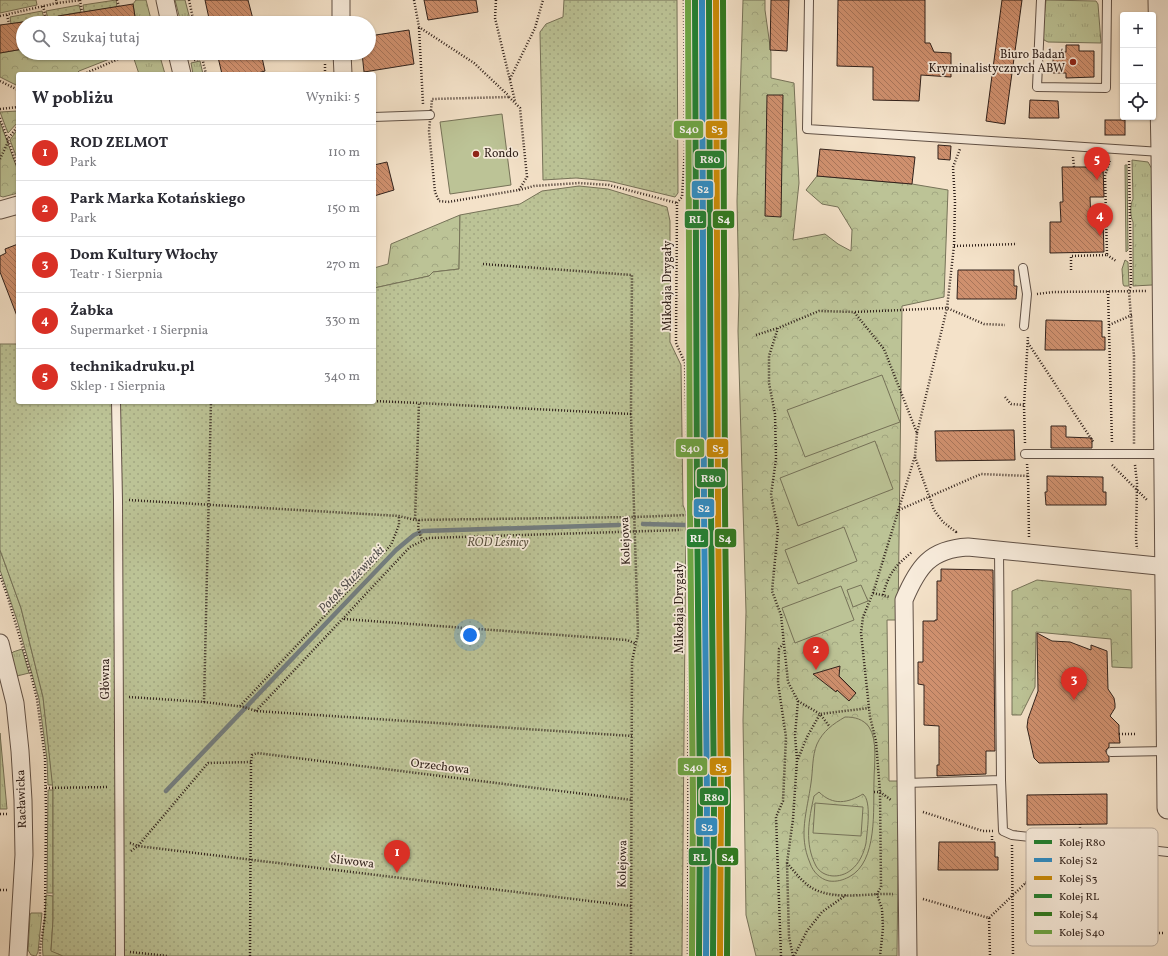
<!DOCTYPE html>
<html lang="pl">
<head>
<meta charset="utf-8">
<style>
	:root { --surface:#fff; --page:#f7f7f7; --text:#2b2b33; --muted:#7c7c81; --line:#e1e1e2; --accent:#d93025 }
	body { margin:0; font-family:Vollkorn,serif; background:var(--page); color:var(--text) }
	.controls { position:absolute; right:12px; top:12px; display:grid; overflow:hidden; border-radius:4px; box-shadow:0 1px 3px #0004 }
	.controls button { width:36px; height:36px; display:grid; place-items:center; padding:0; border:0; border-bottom:1px solid var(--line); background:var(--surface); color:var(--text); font:20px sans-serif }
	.you { position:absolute; left:470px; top:635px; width:14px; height:14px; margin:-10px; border:3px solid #fff; border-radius:50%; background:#1a73e8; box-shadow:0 0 0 6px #1a73e833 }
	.badge { display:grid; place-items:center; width:26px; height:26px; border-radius:50%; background:var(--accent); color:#fff; font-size:13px; font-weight:700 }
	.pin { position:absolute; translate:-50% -33px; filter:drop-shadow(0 1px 2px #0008) }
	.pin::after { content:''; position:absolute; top:21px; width:14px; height:12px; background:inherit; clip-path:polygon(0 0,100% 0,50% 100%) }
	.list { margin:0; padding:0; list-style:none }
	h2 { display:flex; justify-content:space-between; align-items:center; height:52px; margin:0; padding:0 16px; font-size:17px }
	h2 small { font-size:13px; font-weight:400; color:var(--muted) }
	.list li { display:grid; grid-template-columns:26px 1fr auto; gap:12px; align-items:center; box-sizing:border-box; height:56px; padding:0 16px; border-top:1px solid var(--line) }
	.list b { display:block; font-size:15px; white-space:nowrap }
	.list p { margin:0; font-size:13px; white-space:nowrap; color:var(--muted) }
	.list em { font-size:13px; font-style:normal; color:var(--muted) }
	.icon { flex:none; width:22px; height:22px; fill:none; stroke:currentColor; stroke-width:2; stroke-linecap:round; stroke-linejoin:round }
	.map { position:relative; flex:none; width:1168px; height:956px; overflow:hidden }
	.search { position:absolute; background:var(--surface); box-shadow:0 1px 3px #0004; left:16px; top:16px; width:360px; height:44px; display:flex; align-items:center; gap:10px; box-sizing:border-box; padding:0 14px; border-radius:22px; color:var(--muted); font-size:15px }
	.panel { position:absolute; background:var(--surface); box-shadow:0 1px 3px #0004; left:16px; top:72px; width:360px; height:332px; border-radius:4px }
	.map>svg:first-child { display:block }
</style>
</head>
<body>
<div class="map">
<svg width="1168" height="956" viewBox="0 0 1168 956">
	<defs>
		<pattern id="grass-tufts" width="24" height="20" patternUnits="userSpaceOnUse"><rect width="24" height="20" fill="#bcc396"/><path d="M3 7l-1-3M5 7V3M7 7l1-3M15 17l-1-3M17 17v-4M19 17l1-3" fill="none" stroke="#a2a781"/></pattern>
		<pattern id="forest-crowns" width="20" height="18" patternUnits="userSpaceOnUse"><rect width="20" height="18" fill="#bcc396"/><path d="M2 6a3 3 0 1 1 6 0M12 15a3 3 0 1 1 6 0" fill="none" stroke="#a2a781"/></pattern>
		<pattern id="garden-dots" width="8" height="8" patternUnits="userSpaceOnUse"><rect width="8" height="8" fill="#bcc396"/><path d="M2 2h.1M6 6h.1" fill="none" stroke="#a2a781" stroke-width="1.8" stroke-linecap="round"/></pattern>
		<pattern id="building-back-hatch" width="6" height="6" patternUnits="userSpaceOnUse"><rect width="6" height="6" fill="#cf906e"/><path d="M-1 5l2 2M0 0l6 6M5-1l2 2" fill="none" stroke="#a8755a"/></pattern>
	</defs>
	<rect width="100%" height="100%" fill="#f4e2c9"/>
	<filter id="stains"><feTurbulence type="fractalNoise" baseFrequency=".005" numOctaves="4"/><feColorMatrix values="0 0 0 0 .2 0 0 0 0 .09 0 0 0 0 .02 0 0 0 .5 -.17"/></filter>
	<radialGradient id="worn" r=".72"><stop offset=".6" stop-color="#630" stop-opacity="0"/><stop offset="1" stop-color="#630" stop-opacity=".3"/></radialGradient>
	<g fill="url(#grass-tufts)" stroke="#767258">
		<polygon points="136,0 146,0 152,23 136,23 133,4"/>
		<polygon points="175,0 185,0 191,23 181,23"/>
		<polygon points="1046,0 1096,1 1098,4 1101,43 1048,42 1044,40 1042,36"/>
		<polygon points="140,53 159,53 165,74 139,74 133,56"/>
		<polygon points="200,61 203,74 193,74 191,63"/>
		<path d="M1132,160L1148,162L1152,169L1154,284L1152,285L1133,286V222C1130,216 1130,205 1133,199Z"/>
		<polygon points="1125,165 1127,165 1128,250 1126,252"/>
		<polygon points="1125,260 1128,262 1129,286 1124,286 1123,284 1122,269"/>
		<polygon points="0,550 21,608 43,697 53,785 48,785 47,759 39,699 17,620 0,570"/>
		<polygon points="22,649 29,673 17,676 11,654 13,652"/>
		<polygon points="0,733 7,809 0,809"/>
		<polygon points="48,790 53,790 53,893 47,893"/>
		<polygon points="31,913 42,913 38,952 36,956 31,955 28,950 30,915"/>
	</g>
	<g fill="url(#forest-crowns)" stroke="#767258">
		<polygon points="0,0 36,0 37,5 0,13"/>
		<polygon points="743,0 765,0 765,10 771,53 771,78 794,83 799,183 793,240 825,234 838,244 851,251 852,230 838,207 822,204 806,190 817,176 912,184 948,190 944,297 902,306 898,620 887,620 889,781 899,781 897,956 756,956 746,915 743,720 746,612 738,331 739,295 737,201"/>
		<polygon points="23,49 23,53 125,53 79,71 76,74 18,74 18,86 0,77 0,53"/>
		<polygon points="18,111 18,122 8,133 0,112"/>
		<polygon points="0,122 18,171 18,193 3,197 0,196"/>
		<polygon points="17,130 18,130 18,161 10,140"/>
		<polygon points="460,215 459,269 433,272 429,276 374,288 374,268 388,264 391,244"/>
		<polygon points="1037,580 1131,590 1132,668 1112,667 1111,639 1036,632 1035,687 1021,715 1012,715 1012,591"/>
		<path d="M46,895L53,896V920L51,950L63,956H43C41,936 46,915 46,895Z"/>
	</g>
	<g fill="url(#garden-dots)" stroke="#767258">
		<polygon points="116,0 117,7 84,12 83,5"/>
		<polygon points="564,0 677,0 678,193 675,197 609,181 576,178 543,180 540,32 546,24 563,17"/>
		<polygon points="79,5 81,12 48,18 46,11"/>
		<polygon points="42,11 44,18 11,24 10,17"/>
		<polygon points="579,186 608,189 667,207 670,221 670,342 681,365 683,505 686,513 682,956 63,956 51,951 53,920 53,790 43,697 21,608 0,550 0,344 18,344 18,402 374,402 374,288 429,276 433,272 459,269 460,215 520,204 542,191"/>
	</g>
	<g fill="#bcc396" stroke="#767258" fill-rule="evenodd">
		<polygon points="502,114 511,185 450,194 440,122"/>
		<polygon points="882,375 900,422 805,457 787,410"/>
		<polygon points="875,441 893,489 798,526 780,478"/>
		<polygon points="844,527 857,561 798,584 785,550"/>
		<polygon points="861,585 868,601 853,607 847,590"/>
		<polygon points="841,586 854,620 795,643 782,608"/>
		<path d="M845,717C855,717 863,719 869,727C878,740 874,766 874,781C873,809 878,862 849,877C843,880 837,882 829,881C820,879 813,872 810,863C798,835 807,812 811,783C813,770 812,756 817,744C823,731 833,724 845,717ZM819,792C833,806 848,803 863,794C872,801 867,832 866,843C864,853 859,864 851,870C840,879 823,878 816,866C804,843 809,819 814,796Z"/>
		<polygon points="815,803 863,807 861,836 813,833"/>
	</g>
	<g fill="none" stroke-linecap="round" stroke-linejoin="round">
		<g stroke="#737d7e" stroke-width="4.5">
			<polyline points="701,0 700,322 706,901 704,917"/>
			<polyline points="643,524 685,525"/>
			<polyline points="166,791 396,550 414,535 423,531 619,525"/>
		</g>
	</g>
	<g fill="url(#building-back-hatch)" stroke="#30211b">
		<polygon points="205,0 248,0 254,23 210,23"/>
		<polygon points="424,0 476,0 478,12 428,20"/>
		<polygon points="771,0 789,0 787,51 770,50"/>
		<polygon points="838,0 925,0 925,43 930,43 934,52 951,53 951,77 921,75 919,101 873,100 873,67 837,66"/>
		<polygon points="1002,0 1022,0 1005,124 986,121"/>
		<polygon points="133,4 136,23 58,23 58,16"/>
		<polygon points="23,22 23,49 0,53 0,25"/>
		<polygon points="409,30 414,64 364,72 362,53 369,53 369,36"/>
		<polygon points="1066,45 1079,45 1079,51 1094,51 1094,77 1066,78 1066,73 1053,73 1053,52 1066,52"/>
		<polygon points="217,53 261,53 265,71 254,74 222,74"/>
		<polygon points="767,95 783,95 781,217 765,216"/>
		<polygon points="1030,100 1058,101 1059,118 1029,118"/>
		<rect x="1105" y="120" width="20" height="15"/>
		<polygon points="938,145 951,146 950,160 938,159"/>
		<polygon points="820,149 915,157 912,184 817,176"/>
		<polygon points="387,162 394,190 374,196 374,165"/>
		<polygon points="1062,167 1103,167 1104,197 1090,197 1091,222 1103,221 1104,252 1050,253 1050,222 1061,222 1060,202 1063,202"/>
		<polygon points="18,244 18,316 17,316 0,272 0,256 6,253 5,249"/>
		<polygon points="958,270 1014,270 1014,286 1017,286 1016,299 957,299"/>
		<polygon points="1046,320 1102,321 1102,337 1105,337 1105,350 1045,350"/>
		<polygon points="1051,426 1066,426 1066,437 1092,438 1092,448 1051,448"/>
		<polygon points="1014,430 1015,460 936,461 935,431"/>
		<polygon points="1047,476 1103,477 1103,492 1106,492 1106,505 1046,505 1045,492 1047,492"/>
		<polygon points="941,569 993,570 995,751 986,751 986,774 937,776 937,765 939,765 939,726 924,725 924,685 918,684 918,662 923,662 923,621 935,621 935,620 937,620 937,581 941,581"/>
		<polygon points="1037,633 1052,641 1070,642 1091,650 1091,645 1107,651 1108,689 1114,698 1115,704 1115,708 1110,716 1119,725 1119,734 1120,743 1109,743 1109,747 1106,750 1106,752 1109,757 1109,762 1039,763 1034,758 1027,727 1028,719 1038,691"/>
		<polygon points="840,666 839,676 856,693 849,701 837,690 836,692 813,674"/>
		<polygon points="1107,794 1107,824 1027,825 1027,795"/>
		<polygon points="939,842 995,842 995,857 998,857 998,870 938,870"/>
	</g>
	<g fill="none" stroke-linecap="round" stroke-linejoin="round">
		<g stroke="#615146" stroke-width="10">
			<g id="service">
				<polyline points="809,0 807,129 1161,152"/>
				<polyline points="1041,0 1037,87 1106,88 1107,0"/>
				<polyline points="374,117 430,115"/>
				<polyline points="1023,268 1027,294 1024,326"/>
				<polyline points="116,402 118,500 120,956"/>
				<polyline points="1025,454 1165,454"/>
				<polyline points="1111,752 1167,751"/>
				<polyline points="1001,780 1003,831 1012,835 1168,852"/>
				<polyline points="906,783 1001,780 999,550"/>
			</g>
		</g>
		<g stroke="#615146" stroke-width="19">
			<g id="minor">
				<polyline points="165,0 170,23"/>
				<polyline points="341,0 341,23"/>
				<polyline points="177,53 182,74"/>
				<polyline points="342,53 343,74"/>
				<polyline points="0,210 18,205"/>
				<polyline points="0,643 15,703 20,751 23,800 24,855 18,956"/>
				<path d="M908,956L904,600C918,567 930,549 968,547L1168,567"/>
			</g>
		</g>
		<g stroke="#615146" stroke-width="23">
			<polyline id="tertiary" points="1159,0 1162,152 1168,808"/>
		</g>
		<g stroke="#30211b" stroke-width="2.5" stroke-dasharray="1 2" stroke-linecap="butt">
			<polyline points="56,0 57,3 81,0"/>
			<polyline points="80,0 82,12"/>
			<polyline points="117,0 119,6"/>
			<polyline points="189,0 194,23"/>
			<polyline points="414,0 419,27 474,63 509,96"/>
			<polyline points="496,0 495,18 515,101"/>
			<polyline points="684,0 685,149 682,197 677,203 676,343 685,363 689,531 688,956"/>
			<polyline points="43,6 46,18"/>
			<polyline points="7,15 9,24"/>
			<polyline points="0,16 57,3"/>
			<polyline points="419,28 423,104"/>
			<polyline points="201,53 206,74"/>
			<polyline points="194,60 218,54"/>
			<polyline points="84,74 132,53"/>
			<polyline points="325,74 325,63"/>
			<polyline points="510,79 535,28 543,0"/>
			<polyline points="0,81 18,90"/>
			<polygon points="509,97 520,108 527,177 519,190 448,202 439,201 435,192 429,131 432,99"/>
			<polyline points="0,109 18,107"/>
			<polyline points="0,118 18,168"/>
			<polyline points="7,140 18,126"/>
			<polyline points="1073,157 1074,167"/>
			<polyline points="0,159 8,142"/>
			<polyline points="1129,161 1131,285 1129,291 1134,356 1134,444"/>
			<polyline points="519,190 534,186 579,183 609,185 677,203"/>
			<polyline points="954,246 1017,244"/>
			<polyline points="1107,255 1116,261"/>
			<polyline points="483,264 632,275 631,414 638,634 632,661 631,956"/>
			<polyline points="1071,270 1071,256 1107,255 1105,176 1110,160"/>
			<polyline points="1108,291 1112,443"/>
			<polyline points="1037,294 1053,292 1146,291"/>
			<polyline points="855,312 947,308 984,324 1005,325"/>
			<polyline points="1109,325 1132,315"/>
			<polyline points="756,335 778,328"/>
			<polyline points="1028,343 1094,443"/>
			<polyline points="1005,397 1011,404 1024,405"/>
			<polyline points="374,401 419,403"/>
			<polyline points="631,414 419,403 415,520 634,517 688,515"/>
			<polyline points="917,433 947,308 954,246 955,202 953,167 960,149"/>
			<polyline points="1025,443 1024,405 1028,336"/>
			<polyline points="915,457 934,510 943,522 956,532 954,532"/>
			<polyline points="1027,464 1028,476 1029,537"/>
			<polyline points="1112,465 1148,501"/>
			<polyline points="1135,465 1137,483 1136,538 1137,549"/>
			<polyline points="129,500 399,516 415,520"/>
			<polyline points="899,510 981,474 1028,476"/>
			<polyline points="419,520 418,528 422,540"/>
			<polyline points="0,575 8,598 31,675 37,699 45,758 46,814 45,917 40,948 40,956"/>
			<polyline points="873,593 890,597"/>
			<path d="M883,595C889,573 894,567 912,552"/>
			<polyline points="344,619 627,640 636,644"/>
			<polyline points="129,697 204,702 211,402"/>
			<polyline points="798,701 820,714 830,727"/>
			<polyline points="204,702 244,707 256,711 632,736"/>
			<polyline points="240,706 391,545 399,525 399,516"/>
			<polyline points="256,711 410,547 428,538 681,530"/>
			<polyline points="1119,734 1136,734"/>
			<polyline points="798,759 807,737 820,714 869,708"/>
			<polyline points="46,788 109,787"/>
			<polyline points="874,792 880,792 891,800"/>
			<polyline points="923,812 983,831 993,831"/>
			<polyline points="0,814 7,814"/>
			<polyline points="1080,824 1080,832"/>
			<polyline points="992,836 992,842"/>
			<polyline points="130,843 138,846 631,906"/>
			<polyline points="1012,845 1013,956"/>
			<polyline points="131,851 138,846 208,763 251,762"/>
			<path d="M787,863C795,872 802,882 812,888C835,901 867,893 893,894"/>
			<polyline points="1025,883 1120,943"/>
			<polyline points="0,890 7,890"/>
			<polyline points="923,899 989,918 1059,851"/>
			<polyline points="989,918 990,956"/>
			<polyline points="688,924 705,924 705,956"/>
			<polyline points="1120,933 1163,933"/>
			<polyline points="130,952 168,956"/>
			<polyline points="250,956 251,762 252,755 257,753 632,800"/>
			<polyline points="781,956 776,817 783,801 786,737 778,683 779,649 783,644"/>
			<polyline points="793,956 789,937 787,863 793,819 797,760 795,735 798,701 788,682 781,615 772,591 778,529 771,495 776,459 775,414 769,383 769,356 778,328 819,311 854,312 884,349 917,433 915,456 873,593 863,617 861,633 870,717 876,741 880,792 881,887 877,894 882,909 883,928 880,956"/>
			<polyline points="794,956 807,931 822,912 846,895"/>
		</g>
		<use href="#service" stroke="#f8ecdc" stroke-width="8"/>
		<use href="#minor" stroke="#f8ecdc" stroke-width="17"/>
		<use href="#tertiary" stroke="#f8ecdc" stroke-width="21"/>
		<g stroke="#f8ecdc" stroke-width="9">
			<polyline id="rail-1" points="709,0 711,509 714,799 713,956"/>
		</g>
		<g stroke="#f8ecdc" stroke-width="9">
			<polyline id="rail-2" points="702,0 704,509 707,799 706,956"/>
		</g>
		<g stroke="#f8ecdc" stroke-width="9">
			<polyline id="rail-3" points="716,0 718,509 721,799 720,956"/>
		</g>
		<g stroke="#f8ecdc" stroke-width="9">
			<polyline id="rail-4" points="695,0 697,509 700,799 699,956"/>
		</g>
		<g stroke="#f8ecdc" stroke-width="9">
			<polyline id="rail-5" points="723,0 725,509 728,799 727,956"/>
		</g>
		<g stroke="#f8ecdc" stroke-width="9">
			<polyline id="rail-6" points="688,0 690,509 693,799 692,956"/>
		</g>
		<use href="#rail-1" stroke="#238132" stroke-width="6"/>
		<use href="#rail-2" stroke="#2e8ec7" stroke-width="6"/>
		<use href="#rail-3" stroke="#cb8b07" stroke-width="6"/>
		<use href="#rail-4" stroke="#238132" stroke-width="6"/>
		<use href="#rail-5" stroke="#2f7b20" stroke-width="6"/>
		<use href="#rail-6" stroke="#6da644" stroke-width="6"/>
	</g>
	<g fill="#8f2418" stroke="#f8ecdc" stroke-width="1.5">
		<circle cx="1073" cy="62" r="4"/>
		<circle cx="476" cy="154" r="4"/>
	</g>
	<g text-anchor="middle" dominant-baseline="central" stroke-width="3.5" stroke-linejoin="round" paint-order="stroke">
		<g font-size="12" fill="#30211b" stroke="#f8ecdc" text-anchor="end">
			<text x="1065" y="55">Biuro Badań<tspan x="1065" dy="14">Kryminalistycznych ABW</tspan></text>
			<text x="484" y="154" text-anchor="start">Rondo</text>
		</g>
		<g font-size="12" fill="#30211b" stroke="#f8ecdc">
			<text transform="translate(668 286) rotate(-90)">Mikołaja Drygały</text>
			<text transform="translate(626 541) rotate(-92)">Kolejowa</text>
			<text transform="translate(680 608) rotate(-90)">Mikołaja Drygały</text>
			<text transform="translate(106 679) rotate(-90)">Główna</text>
			<text transform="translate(440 767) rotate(7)">Orzechowa</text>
			<text transform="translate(22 799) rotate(-92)">Racławicka</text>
			<text transform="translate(352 862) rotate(7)">Śliwowa</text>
			<text transform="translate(623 864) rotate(-89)">Kolejowa</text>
		</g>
		<g font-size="12" font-style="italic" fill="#5a5240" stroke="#f8ecdc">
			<text x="498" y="543">ROD Leśnicy</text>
		</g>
		<g font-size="13" font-style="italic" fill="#524f4d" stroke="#f8ecdc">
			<text transform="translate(352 580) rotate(-46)">Potok Służewiecki</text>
		</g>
	</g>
	<rect x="1026" y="828" width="132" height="118" rx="6" fill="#f8ecdc" stroke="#bcafa2" stroke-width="1"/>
	<rect x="1034" y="840" width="18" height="4" fill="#238132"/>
	<rect x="1034" y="858" width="18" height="4" fill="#2e8ec7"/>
	<rect x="1034" y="876" width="18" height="4" fill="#cb8b07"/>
	<rect x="1034" y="894" width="18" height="4" fill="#238132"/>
	<rect x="1034" y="912" width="18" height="4" fill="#2f7b20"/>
	<rect x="1034" y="930" width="18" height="4" fill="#6da644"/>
	<g font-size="11" fill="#30211b">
		<text x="1059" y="846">Kolej R80</text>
		<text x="1059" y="864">Kolej S2</text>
		<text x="1059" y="882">Kolej S3</text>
		<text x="1059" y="900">Kolej RL</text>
		<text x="1059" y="918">Kolej S4</text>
		<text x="1059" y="936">Kolej S40</text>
	</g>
	<g stroke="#f8ecdc" stroke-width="1.5">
		<rect x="673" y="120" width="31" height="19" rx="4" fill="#6da644"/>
		<rect x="705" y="120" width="23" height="19" rx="4" fill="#cb8b07"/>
		<rect x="694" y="150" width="31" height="19" rx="4" fill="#238132"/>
		<rect x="691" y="180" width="23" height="19" rx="4" fill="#2e8ec7"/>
		<rect x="684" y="210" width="23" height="19" rx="4" fill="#238132"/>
		<rect x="712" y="210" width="23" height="19" rx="4" fill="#2f7b20"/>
		<rect x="675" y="438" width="30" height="20" rx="4" fill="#6da644"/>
		<rect x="706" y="438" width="23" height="20" rx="4" fill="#cb8b07"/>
		<rect x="696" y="468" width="30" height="20" rx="4" fill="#238132"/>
		<rect x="693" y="498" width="22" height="20" rx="4" fill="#2e8ec7"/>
		<rect x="686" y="528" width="23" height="20" rx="4" fill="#238132"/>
		<rect x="714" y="528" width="23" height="20" rx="4" fill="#2f7b20"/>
		<rect x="677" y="757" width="31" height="19" rx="4" fill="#6da644"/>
		<rect x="709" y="757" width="23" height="19" rx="4" fill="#cb8b07"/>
		<rect x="699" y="787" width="30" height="19" rx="4" fill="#238132"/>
		<rect x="695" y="817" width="23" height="19" rx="4" fill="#2e8ec7"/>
		<rect x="688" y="847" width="23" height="19" rx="4" fill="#238132"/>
		<rect x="716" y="847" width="23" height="19" rx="4" fill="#2f7b20"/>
	</g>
	<g font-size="11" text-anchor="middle" font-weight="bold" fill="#fff">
		<text x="689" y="133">S40</text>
		<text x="717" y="133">S3</text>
		<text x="710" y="163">R80</text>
		<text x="703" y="193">S2</text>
		<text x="696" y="223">RL</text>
		<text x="724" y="223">S4</text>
		<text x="690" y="452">S40</text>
		<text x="718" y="452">S3</text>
		<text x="711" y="482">R80</text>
		<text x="704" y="512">S2</text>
		<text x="697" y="542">RL</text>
		<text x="725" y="542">S4</text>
		<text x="693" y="771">S40</text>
		<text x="721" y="771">S3</text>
		<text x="714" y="801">R80</text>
		<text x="707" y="831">S2</text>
		<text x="700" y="861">RL</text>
		<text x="728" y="861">S4</text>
	</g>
	<rect width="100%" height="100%" filter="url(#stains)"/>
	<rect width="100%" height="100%" fill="url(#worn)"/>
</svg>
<div class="controls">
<button>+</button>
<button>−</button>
<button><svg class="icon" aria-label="locate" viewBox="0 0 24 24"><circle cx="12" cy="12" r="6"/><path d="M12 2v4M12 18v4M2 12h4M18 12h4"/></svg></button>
</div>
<div class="you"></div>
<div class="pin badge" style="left:397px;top:873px">1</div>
<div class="pin badge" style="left:816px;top:670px">2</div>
<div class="pin badge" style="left:1074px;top:700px">3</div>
<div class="pin badge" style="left:1100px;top:236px">4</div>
<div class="pin badge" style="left:1097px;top:180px">5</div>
<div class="search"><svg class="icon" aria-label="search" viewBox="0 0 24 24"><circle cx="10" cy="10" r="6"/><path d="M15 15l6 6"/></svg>Szukaj tutaj</div>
<section class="panel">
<h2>W pobliżu<small>Wyniki: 5</small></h2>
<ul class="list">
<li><span class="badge">1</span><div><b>ROD ZELMOT</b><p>Park</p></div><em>110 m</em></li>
<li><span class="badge">2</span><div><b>Park Marka Kotańskiego</b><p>Park</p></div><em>150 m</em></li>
<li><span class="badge">3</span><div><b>Dom Kultury Włochy</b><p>Teatr · 1 Sierpnia</p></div><em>270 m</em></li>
<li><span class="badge">4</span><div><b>Żabka</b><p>Supermarket · 1 Sierpnia</p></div><em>330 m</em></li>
<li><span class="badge">5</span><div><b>technikadruku.pl</b><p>Sklep · 1 Sierpnia</p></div><em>340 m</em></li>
</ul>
</section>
</div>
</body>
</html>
